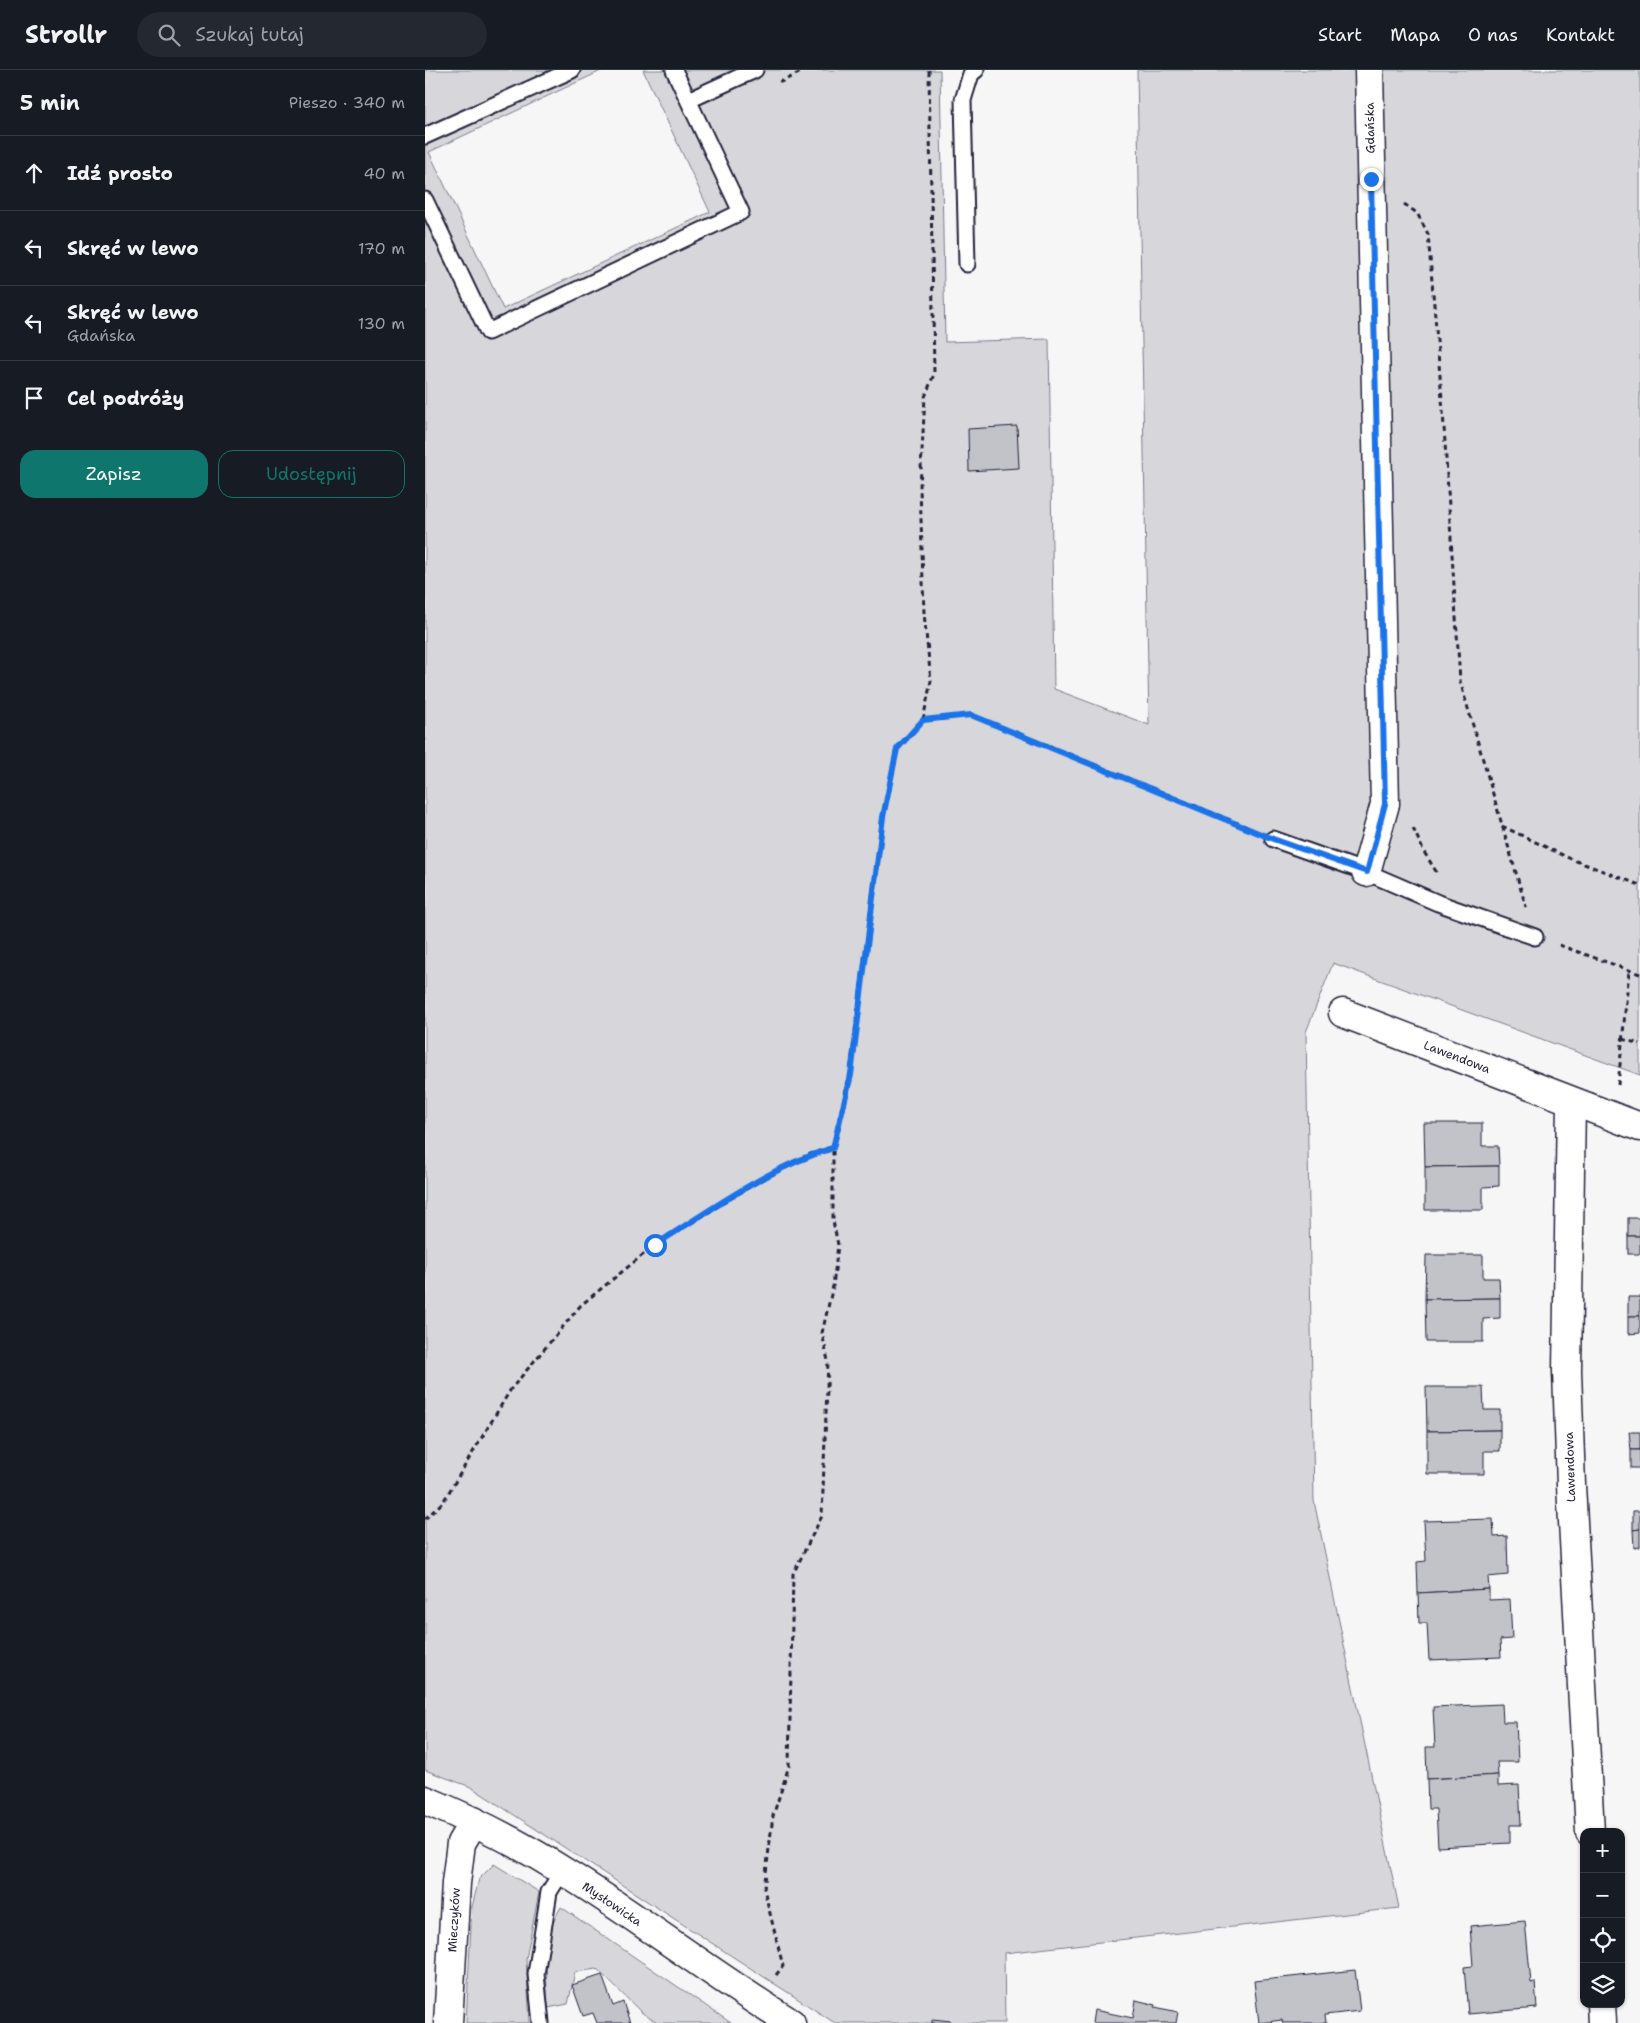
<!DOCTYPE html>
<html lang="pl">
<head>
<meta charset="utf-8">
<style>
	:root { --surface:#171b24; --page:#242831; --text:#f1f3f6; --muted:#9ea1a6; --line:#363941; --accent:#0f766e }
	body { margin:0; font-family:"Shantell Sans",sans-serif; background:var(--page); color:var(--text) }
	.controls { position:absolute; right:15px; bottom:15px; display:grid; overflow:hidden; border-radius:10px; box-shadow:0 1px 4px #0004 }
	.controls button { width:45px; height:45px; display:grid; place-items:center; padding:0; border:0; border-bottom:1px solid var(--line); background:var(--surface); color:var(--text); font:25px sans-serif }
	.stop { position:absolute; width:15px; height:15px; margin:-11px; border:4px solid #1a73e8; border-radius:50%; background:#fff }
	.stop.end { background:#1a73e8; border-color:#fff; box-shadow:0 1px 5px #0008 }
	.list { margin:0; padding:0; list-style:none }
	h2 { display:flex; justify-content:space-between; align-items:center; height:65px; margin:0; padding:0 20px; font-size:21px }
	h2 small { font-size:16px; font-weight:400; color:var(--muted) }
	.list li { display:grid; grid-template-columns:32px 1fr auto; gap:15px; align-items:center; box-sizing:border-box; height:75px; padding:0 20px; border-top:1px solid var(--line) }
	.list b { display:block; font-size:19px; white-space:nowrap }
	.list p { margin:0; font-size:16px; white-space:nowrap; color:var(--muted) }
	.list em { font-size:16px; font-style:normal; color:var(--muted) }
	.actions { display:flex; gap:10px; padding:15px 20px }
	.actions a { flex:1; padding:11px 0; border:1px solid var(--accent); border-radius:15px; text-align:center; font-size:18px; color:var(--accent) }
	.actions .main { background:var(--accent); color:#fff }
	.icon { flex:none; width:28px; height:28px; fill:none; stroke:currentColor; stroke-width:2; stroke-linecap:round; stroke-linejoin:round }
	.map { position:relative; flex:none; width:1215px; height:1953px; overflow:hidden }
	header { display:flex; align-items:center; gap:30px; box-sizing:border-box; height:70px; padding:0 25px; background:var(--surface); border-bottom:1px solid var(--line) }
	header strong { font-size:24px }
	nav { display:flex; gap:28px; margin-inline-start:auto; font-size:18px }
	.search { width:350px; height:45px; background:var(--page); display:flex; align-items:center; gap:12px; box-sizing:border-box; padding:0 18px; border-radius:28px; color:var(--muted); font-size:19px }
	main { display:flex }
	aside { flex:1; background:var(--surface) }
	.map>svg:first-child { display:block }
</style>
</head>
<body>
<header>
<strong>Strollr</strong>
<div class="search"><svg class="icon" aria-label="search" viewBox="0 0 24 24"><circle cx="10" cy="10" r="6"/><path d="M15 15l6 6"/></svg>Szukaj tutaj</div>
<nav><a>Start</a><a>Mapa</a><a>O nas</a><a>Kontakt</a></nav>
</header>
<main>
<aside>
<h2>5 min<small>Pieszo · 340 m</small></h2>
<ul class="list">
<li><svg class="icon" aria-label="ahead" viewBox="0 0 24 24"><path d="M12 20V5M6 11l6-6 6 6"/></svg><div><b>Idź prosto</b></div><em>40 m</em></li>
<li><svg class="icon" aria-label="left" viewBox="0 0 24 24"><path d="M17 20v-9H6M10 6l-5 5 5 5"/></svg><div><b>Skręć w lewo</b></div><em>170 m</em></li>
<li><svg class="icon" aria-label="left" viewBox="0 0 24 24"><path d="M17 20v-9H6M10 6l-5 5 5 5"/></svg><div><b>Skręć w lewo</b><p>Gdańska</p></div><em>130 m</em></li>
<li><svg class="icon" aria-label="arrive" viewBox="0 0 24 24"><path d="M6 21V4h12l-3 4 3 4H6"/></svg><div><b>Cel podróży</b></div></li>
</ul>
<div class="actions"><a class="main">Zapisz</a><a>Udostępnij</a></div>
</aside>
<div class="map">
<svg width="1215" height="1953" viewBox="0 0 1215 1953">
	<rect width="100%" height="100%" fill="#f6f6f7"/>
	<filter id="ink" filterUnits="userSpaceOnUse"><feTurbulence type="fractalNoise" baseFrequency=".02" numOctaves="2"/><feDisplacementMap in="SourceGraphic" scale="10" xChannelSelector="R" yChannelSelector="G"/><feConvolveMatrix kernelMatrix="1 2 1 2 8 2 1 2 1" color-interpolation-filters="sRGB"/></filter>
	<g filter="url(#ink)">
		<g fill="#d7d7db" stroke="#7c7c8b">
			<polygon points="0,0 178,0 4,82 78,239 285,142 218,0 515,0 520,272 624,269 629,619 724,655 712,0 1215,0 1215,1005 908,893 881,962 889,1431 974,1838 579,1883 580,1953 410,1953 46,1717 0,1700"/>
			<polygon points="69,1794 114,1822 101,1889 105,1953 41,1953 47,1837 54,1809"/>
			<path d="M136,1837L306,1953H232L216,1942L172,1899L150,1902L143,1934L123,1938C121,1905 118,1865 136,1837Z"/>
		</g>
		<g fill="#c2c2c9" stroke="#22223b">
			<polygon points="592,356 594,398 544,401 543,359"/>
			<polygon points="999,1053 1057,1053 1057,1076 1073,1076 1074,1096 1000,1097"/>
			<polygon points="1074,1096 1074,1116 1058,1117 1058,1140 1000,1140 1000,1097"/>
			<rect x="1203" y="1148" width="12" height="18"/>
			<rect x="1203" y="1166" width="12" height="18"/>
			<polygon points="1001,1185 1058,1185 1058,1208 1074,1208 1075,1228 1000,1229"/>
			<rect x="1203" y="1227" width="12" height="19"/>
			<polygon points="1075,1228 1075,1248 1058,1249 1058,1272 1001,1272 1000,1229"/>
			<polygon points="1203,1246 1215,1246 1215,1263 1203,1264"/>
			<polygon points="1001,1317 1058,1317 1059,1340 1075,1340 1075,1360 1002,1361"/>
			<polygon points="1075,1360 1075,1381 1059,1381 1059,1404 1002,1404 1002,1361"/>
			<polygon points="1204,1362 1215,1362 1215,1380 1206,1380"/>
			<rect x="1206" y="1380" width="9" height="18"/>
			<polygon points="1208,1441 1215,1441 1215,1459 1208,1460"/>
			<polygon points="1068,1449 1069,1467 1082,1466 1083,1505 1063,1507 1064,1519 993,1523 992,1492 1001,1491 999,1451"/>
			<polygon points="1215,1459 1215,1477 1209,1478 1208,1460"/>
			<polygon points="1064,1519 1064,1530 1085,1529 1087,1569 1075,1570 1076,1587 1004,1590 1002,1553 994,1553 993,1523"/>
			<polygon points="1077,1634 1078,1652 1091,1652 1093,1692 1072,1692 1073,1705 1002,1709 1001,1677 1010,1677 1008,1637"/>
			<polygon points="1073,1705 1073,1716 1094,1715 1096,1755 1085,1755 1085,1773 1013,1777 1011,1739 1003,1739 1002,1709"/>
			<polygon points="1100,1851 1106,1913 1110,1912 1112,1938 1043,1944 1039,1897 1048,1896 1045,1856"/>
			<polygon points="930,1900 935,1941 900,1945 901,1953 858,1953 857,1950 834,1953 829,1911"/>
			<polygon points="177,1905 188,1936 198,1932 205,1953 172,1953 168,1943 158,1946 147,1915"/>
			<polygon points="711,1930 731,1935 730,1937 753,1942 751,1953 667,1953 669,1940 708,1948"/>
			<polygon points="507,1949 526,1951 526,1953 507,1953"/>
		</g>
		<g fill="none" stroke-linecap="round" stroke-linejoin="round">
			<g stroke="#22223b" stroke-width="19">
				<g id="service">
					<polyline points="264,30 330,0"/>
					<polyline points="0,66 147,0"/>
					<polyline points="0,130 63,262 316,142 249,0"/>
					<polyline points="542,194 538,30 546,4 551,0"/>
					<polyline points="848,769 941,802 1013,833 1110,867"/>
					<polyline points="116,1953 111,1904 124,1822 138,1800"/>
				</g>
			</g>
			<g stroke="#22223b" stroke-width="31">
				<g id="minor">
					<polyline points="941,802 960,734 944,0"/>
					<polyline points="918,943 1215,1057"/>
					<polyline points="1146,1032 1142,1301 1146,1415 1165,1762"/>
					<polyline points="1176,1934 1177,1953"/>
					<polyline points="23,1953 31,1813 36,1773 49,1751"/>
				</g>
			</g>
			<g stroke="#22223b" stroke-width="31">
				<path id="tertiary" d="M0,1730C48,1750 94,1773 138,1801C216,1849 288,1905 366,1953"/>
			</g>
			<g stroke="#22223b" stroke-width="3" stroke-dasharray="5 4" stroke-linecap="butt">
				<polyline points="355,10 356,12 380,0"/>
				<polyline points="979,134 992,143 1003,164 1018,341 1035,611 1101,837"/>
				<polyline points="498,650 506,611 499,543 495,417 500,327 509,304 504,0"/>
				<polyline points="1077,756 1146,789 1215,815"/>
				<polyline points="988,758 999,782 1012,803"/>
				<polyline points="1134,875 1215,904"/>
				<polyline points="1197,969 1215,974"/>
				<polyline points="1193,1015 1204,901"/>
				<polyline points="0,1449 18,1432 86,1319 156,1235 230,1175 330,1113 383,1085 408,1077"/>
				<polyline points="351,1905 358,1896 339,1819 348,1746 364,1696 368,1504 397,1446 403,1291 397,1263 408,1216 413,1175 408,1151 408,1077 425,1005 458,747 472,679 498,650 546,645 826,759"/>
			</g>
			<use href="#service" stroke="#fff" stroke-width="15"/>
			<use href="#minor" stroke="#fff" stroke-width="28"/>
			<use href="#tertiary" stroke="#fff" stroke-width="28"/>
		</g>
	</g>
	<g fill="none" stroke-linecap="round" stroke-linejoin="round" filter="url(#ink)">
		<path stroke="#1a73e8" stroke-width="6" d="M230,1175C287,1139 344,1097 408,1078L426,1005L458,747L472,679L498,650L546,645L848,769L942,802L960,734L946,109"/>
	</g>
	<g text-anchor="middle" dominant-baseline="central" stroke-width="5" stroke-linejoin="round" paint-order="stroke">
		<g font-size="12" fill="#22223b" stroke="#fff">
			<text transform="translate(945 58) rotate(-91)">Gdańska</text>
			<text transform="translate(1032 987) rotate(21)">Lawendowa</text>
			<text transform="translate(1145 1397) rotate(-92)">Lawendowa</text>
			<text transform="translate(187 1834) rotate(34)">Mysłowicka</text>
			<text transform="translate(29 1850) rotate(-87)">Mieczyków</text>
		</g>
	</g>
</svg>
<div class="controls">
<button>+</button>
<button>−</button>
<button><svg class="icon" aria-label="locate" viewBox="0 0 24 24"><circle cx="12" cy="12" r="6"/><path d="M12 2v4M12 18v4M2 12h4M18 12h4"/></svg></button>
<button><svg class="icon" aria-label="layers" viewBox="0 0 24 24"><path d="M12 4l9 5-9 5-9-5zM3 14l9 5 9-5"/></svg></button>
</div>
<div class="stop" style="left:230px;top:1175px"></div>
<div class="stop end" style="left:946px;top:109px"></div>
</div>
</main>
</body>
</html>
